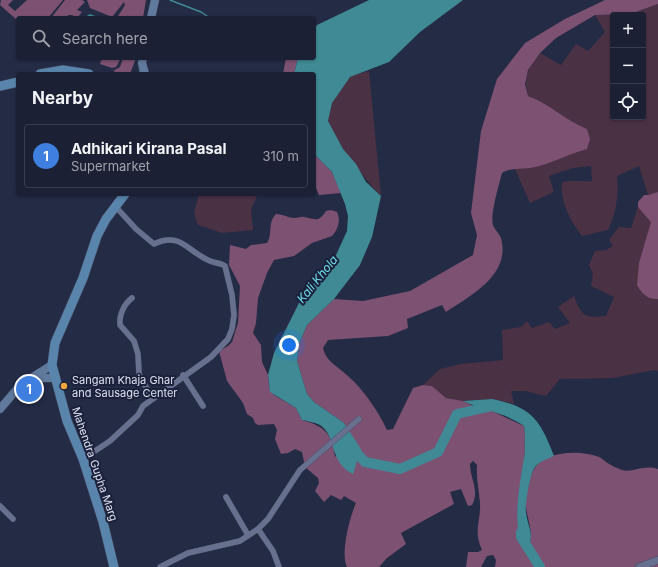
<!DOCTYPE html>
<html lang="en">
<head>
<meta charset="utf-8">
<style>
	:root { --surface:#1b2034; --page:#24283c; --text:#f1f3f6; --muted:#a0a3ac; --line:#393e4f; --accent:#efa73e }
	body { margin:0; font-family:Inter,sans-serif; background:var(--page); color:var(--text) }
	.controls { position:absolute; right:12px; top:12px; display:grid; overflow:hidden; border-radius:4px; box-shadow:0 1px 3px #0004 }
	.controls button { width:36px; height:36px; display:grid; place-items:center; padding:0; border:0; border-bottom:1px solid var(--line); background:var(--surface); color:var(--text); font:20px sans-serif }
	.you { position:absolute; left:289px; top:345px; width:14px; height:14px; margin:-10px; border:3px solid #fff; border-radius:50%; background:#1a73e8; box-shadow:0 0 0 6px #1a73e833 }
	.badge { display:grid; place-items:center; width:26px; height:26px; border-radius:50%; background:var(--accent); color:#fff; font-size:13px; font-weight:700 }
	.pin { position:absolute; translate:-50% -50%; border:2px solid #fff; box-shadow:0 1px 4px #0006 }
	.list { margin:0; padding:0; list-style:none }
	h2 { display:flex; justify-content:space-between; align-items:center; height:52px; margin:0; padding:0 16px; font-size:17px }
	h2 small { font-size:13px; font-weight:400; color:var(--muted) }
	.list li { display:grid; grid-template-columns:26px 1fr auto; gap:12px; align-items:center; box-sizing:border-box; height:64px; margin:0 8px 8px; padding:0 8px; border:1px solid var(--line); border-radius:4px }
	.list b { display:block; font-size:15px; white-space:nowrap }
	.list p { margin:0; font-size:13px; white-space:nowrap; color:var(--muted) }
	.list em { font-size:13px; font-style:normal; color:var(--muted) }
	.icon { flex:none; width:22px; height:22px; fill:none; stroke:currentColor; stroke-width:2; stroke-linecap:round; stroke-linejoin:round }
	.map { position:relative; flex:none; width:658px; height:567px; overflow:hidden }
	.search { position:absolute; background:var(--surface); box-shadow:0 1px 3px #0004; left:16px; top:16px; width:300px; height:44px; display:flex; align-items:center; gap:10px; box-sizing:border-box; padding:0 14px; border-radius:4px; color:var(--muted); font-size:15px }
	.panel { position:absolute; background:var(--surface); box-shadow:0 1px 3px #0004; left:16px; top:72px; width:300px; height:124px; border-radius:4px }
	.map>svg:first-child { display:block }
</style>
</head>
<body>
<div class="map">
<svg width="658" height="567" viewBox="0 0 658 567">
	<rect width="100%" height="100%" fill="#242b45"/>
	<g fill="#4a3144" fill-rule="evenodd">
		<path d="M658,4V192L648,195L639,166L617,176C619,194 616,214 608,230L582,236C570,220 560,202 562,182C572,180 581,182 592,181L591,166L573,168L549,176L554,192L530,203L515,169L551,162L571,153L586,149L587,129C565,120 550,104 528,96C523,76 528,69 540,53L561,65L576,44L588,51L605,32L595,15L630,14ZM613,15H643V117H613Z"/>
		<path d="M369,71L381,196C369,184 331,137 328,121C326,110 341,86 349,78C353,74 363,73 369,71Z"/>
		<polygon points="199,194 258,194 251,209 253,230 222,233 198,225 194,213"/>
		<path d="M638,207L658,211V371L654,370L613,378L560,379L546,396L525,391H511L514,404L492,399L463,401L446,398L432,386L423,385L440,369L461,364L503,360L502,330L521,327L527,321L532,328L549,322L555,329L570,323L558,307L574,296C582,317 585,318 606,316L614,297L591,286L593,274L589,265L595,251L606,250L613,246L609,240L619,227L631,228Z"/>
	</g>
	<g fill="#7d5172">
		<polygon points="1,0 13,0 8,5 15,11 27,0 63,0 48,18 18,18 18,21 0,5"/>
		<polygon points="65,0 82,0 85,2 77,10 82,12 77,18 72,15 68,15 68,18 51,18"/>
		<polygon points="87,0 146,0 143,18 117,18 125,5 124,2 112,17 90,8"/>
		<path d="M605,0H658V4L630,14L595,15L556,38L540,53L528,70L525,84L528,96C550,104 565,120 587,129L590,139L587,149C567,154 550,165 530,168C520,169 510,168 502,173C499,185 490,214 493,225C494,229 499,233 501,238C511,275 471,295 446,312L442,305L407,319L408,328L388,336L328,340L323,348C326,362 339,367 349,377C363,389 380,414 387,430L393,429L413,388L423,385L432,386L446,398L463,401L482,410L492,411L524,426C526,435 524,443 525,452L518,516L520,540L530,543C534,525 522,512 527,492C529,485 530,475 534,469C546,450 581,450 599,457C602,458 603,460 606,462C610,465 617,468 622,470C633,473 643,464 658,469V567H495L496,560L493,555L487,556L481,567H466L468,552H478L482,550C473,531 481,521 480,503C479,490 476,478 477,465L473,461L470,464C470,479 480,490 472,505L468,506L461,489L450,492L454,504L401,533L406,544L387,558L379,567H347C340,554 350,516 356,503L344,496L341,500L331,495L324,502L315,491L319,483L318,478L305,467L302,452L295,449L288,453L281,454L275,439L277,430L274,424L258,425L255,423L253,418L247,414L243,403L227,381L219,351L228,346L232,342L238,323L240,286L229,265L230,245L246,249L251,245L267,243C273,235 267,223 276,214C283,214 288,218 295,218C298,218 301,216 304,217C316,219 318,223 326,211L331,210L337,212C341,221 338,229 332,236L312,243L294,256L274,260L267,273L258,298L256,323L253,333L261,345L262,362L268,375L269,386L274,395L296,408L302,420C324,426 332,433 335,457L352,436L344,423L314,402L307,394L297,361L299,344L307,325L334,299L363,301L410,291L473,255L477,235L471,213L481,131L497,79L525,43L565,19Z"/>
		<polygon points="102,58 121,58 116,67 112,68 100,64"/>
		<polygon points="123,58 136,58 130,74 121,74 113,71 120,67"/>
		<polygon points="286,58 298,58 294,74 283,74"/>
		<polygon points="314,154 332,172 341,193 319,195 314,183"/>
		<path d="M658,192V299C648,300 641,293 637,285L639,263L651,222L638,207V202L644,195H648Z"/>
	</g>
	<g fill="#3f8a94">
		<path d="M369,0H463L420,32L389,62L350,77L332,103L328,121L343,149L356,164L366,182L381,196L372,237L360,265L334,299L307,325L299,344L297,361L307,394L314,402L344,423L361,449L353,474C327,461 338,434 318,424C313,422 307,421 302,420L296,408L270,392L268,375L274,353L303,295L332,264L347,231L348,216L345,204L332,172L314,154V74H294L298,58H314V29L317,25Z"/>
		<path d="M492,399C531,407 540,419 554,456C547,459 540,461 535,467C530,473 525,504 526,512C527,524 533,531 530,543L523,546C511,522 521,478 525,452C524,443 526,435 524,426C506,413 483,410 463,401Z"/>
	</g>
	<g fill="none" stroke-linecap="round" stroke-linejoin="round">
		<g stroke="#3f8a94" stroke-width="1.5">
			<polyline points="170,0 201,12 210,18"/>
			<polyline points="85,18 90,15 99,18"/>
			<polyline points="139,64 140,74"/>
		</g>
		<g stroke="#3f8a94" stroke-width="10">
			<polyline points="350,446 365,462 400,469 438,452 457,414 492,406"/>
			<polyline points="521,532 521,537 540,567"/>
		</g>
		<g stroke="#43485f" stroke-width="6">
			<g id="minor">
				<path d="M132,298C124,304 119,315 120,325L134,341L138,354L139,374L152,398"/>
				<polyline points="183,375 203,406"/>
				<path d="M83,459L110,441L138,415L143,406L211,357L228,339L232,329L234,315L232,295L225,266C221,263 215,263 210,261C188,252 180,231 154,244L136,229L116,207"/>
				<polyline points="226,497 248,535"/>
				<polyline points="0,506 13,519"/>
				<polyline points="258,529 273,551 279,567"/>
				<polyline points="160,567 188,553 240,541 258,529 268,519 300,470 359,419"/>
			</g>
		</g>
		<g stroke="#43485f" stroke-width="8">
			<polyline id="tertiary" points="639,567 658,560"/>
		</g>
		<g stroke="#43485f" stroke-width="9">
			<g id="secondary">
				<polyline points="151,18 155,0"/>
				<polyline points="143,58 142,63 145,74"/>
				<polyline points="33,377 52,365"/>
				<polyline points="0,409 18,388 31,378 56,378"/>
			</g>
		</g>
		<g stroke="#43485f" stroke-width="10">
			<g id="primary">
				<polyline points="40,74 63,70 89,74"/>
				<polyline points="0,86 18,82"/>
				<polyline points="114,567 103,522 83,459 67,421 52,365 55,343 83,278 97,236 106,219 125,194"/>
			</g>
		</g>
		<use href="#minor" stroke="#67708f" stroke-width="5.5"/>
		<use href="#tertiary" stroke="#67708f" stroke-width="7"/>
		<use href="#secondary" stroke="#607a9e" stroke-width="8"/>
		<use href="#primary" stroke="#5985ad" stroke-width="9"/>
	</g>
	<circle fill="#efa73e" stroke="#1b213a" stroke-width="1.5" cx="64" cy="386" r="4"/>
	<g text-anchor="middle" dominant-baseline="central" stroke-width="4" stroke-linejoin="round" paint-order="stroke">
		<g font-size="11" fill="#dbe0f2" stroke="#1b213a" text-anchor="start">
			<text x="72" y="380">Sangam Khaja Ghar<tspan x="72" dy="13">and Sausage Center</tspan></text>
		</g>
		<g font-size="11" fill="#dbe0f2" stroke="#1b213a">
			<text transform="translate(95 464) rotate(71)">Mahendra Gupha Marg</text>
		</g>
		<g font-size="12" font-style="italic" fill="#6fe0f0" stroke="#1b213a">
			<text transform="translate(317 279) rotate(-51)">Kali Khola</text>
		</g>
	</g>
</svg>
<div class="controls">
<button>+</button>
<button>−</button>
<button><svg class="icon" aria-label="locate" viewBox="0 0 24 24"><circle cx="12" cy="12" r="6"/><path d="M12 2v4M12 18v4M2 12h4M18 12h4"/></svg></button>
</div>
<div class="you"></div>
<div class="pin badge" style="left:29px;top:389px;background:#3f7fe0">1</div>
<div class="search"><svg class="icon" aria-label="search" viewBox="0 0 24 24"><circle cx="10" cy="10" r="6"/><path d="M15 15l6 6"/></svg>Search here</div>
<section class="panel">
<h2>Nearby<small></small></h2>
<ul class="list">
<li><span class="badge" style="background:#3f7fe0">1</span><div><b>Adhikari Kirana Pasal</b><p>Supermarket</p></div><em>310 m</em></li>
</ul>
</section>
</div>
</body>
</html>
